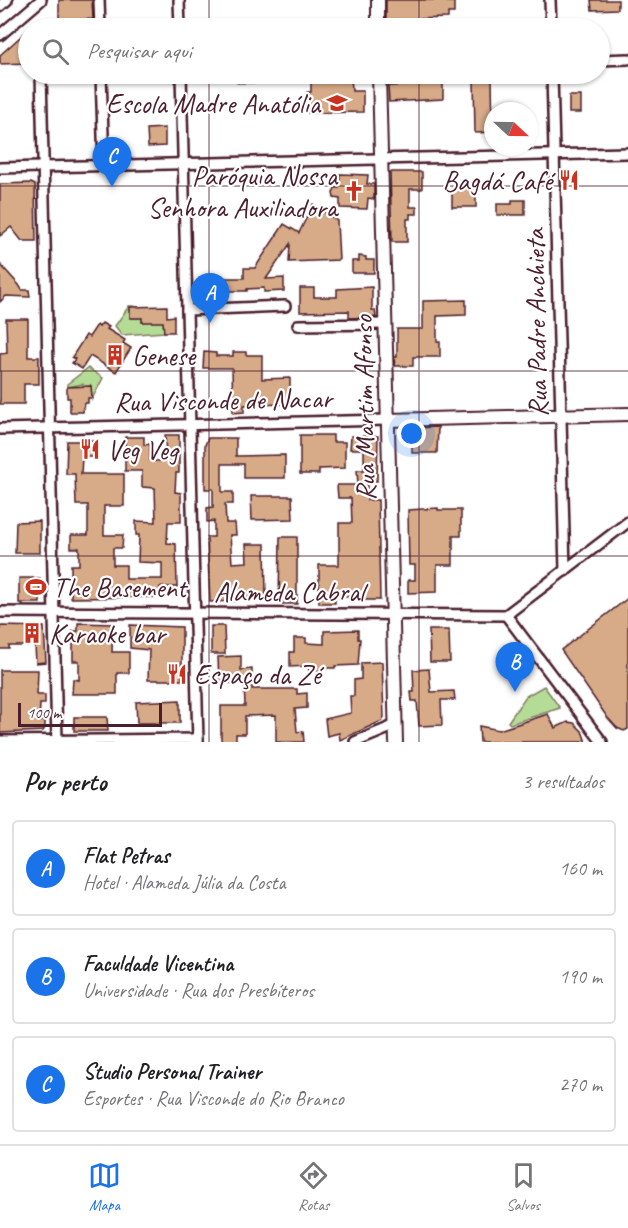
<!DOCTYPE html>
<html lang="pt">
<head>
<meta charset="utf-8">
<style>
	:root { --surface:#fff; --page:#f2f2f2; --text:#202124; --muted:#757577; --line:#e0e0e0; --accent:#1a73e8 }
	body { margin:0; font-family:Caveat,sans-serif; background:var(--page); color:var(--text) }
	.compass { position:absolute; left:484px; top:102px; width:54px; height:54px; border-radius:50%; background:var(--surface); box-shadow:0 2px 4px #0004; rotate:112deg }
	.scale { position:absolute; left:18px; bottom:15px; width:144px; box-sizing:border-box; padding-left:6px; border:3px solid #4a1f2b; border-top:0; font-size:16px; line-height:21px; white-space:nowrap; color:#4a1f2b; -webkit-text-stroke:4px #fff; paint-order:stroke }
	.you { position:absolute; left:412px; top:434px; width:21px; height:21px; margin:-15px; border:4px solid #fff; border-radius:50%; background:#1a73e8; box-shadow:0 0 0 9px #1a73e833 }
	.badge { display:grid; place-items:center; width:39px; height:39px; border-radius:50%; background:var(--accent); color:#fff; font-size:20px; font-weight:700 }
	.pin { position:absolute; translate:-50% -50px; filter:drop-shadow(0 2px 3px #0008) }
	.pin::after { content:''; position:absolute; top:32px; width:21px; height:18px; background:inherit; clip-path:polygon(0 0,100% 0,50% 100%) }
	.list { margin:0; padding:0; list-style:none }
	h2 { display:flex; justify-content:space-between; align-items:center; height:78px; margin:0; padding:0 24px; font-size:26px }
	h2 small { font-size:20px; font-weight:400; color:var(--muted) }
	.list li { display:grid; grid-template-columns:39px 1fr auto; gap:18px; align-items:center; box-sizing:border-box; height:96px; margin:0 12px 12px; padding:0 12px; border:2px solid var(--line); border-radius:6px }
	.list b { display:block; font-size:22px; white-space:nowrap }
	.list p { margin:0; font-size:20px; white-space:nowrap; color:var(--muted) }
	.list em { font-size:20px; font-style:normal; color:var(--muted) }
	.icon { flex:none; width:33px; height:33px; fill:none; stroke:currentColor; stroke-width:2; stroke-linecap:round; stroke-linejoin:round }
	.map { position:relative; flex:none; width:628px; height:742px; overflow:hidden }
	.search { position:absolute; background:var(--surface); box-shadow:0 2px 4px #0004; left:18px; right:18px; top:18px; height:66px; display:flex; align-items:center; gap:15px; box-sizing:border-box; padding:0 21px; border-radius:33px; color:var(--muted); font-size:22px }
	.sheet { height:402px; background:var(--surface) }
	nav { display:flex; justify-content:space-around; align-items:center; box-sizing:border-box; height:84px; border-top:2px solid var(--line); background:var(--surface); font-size:16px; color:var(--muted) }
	nav a { display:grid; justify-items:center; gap:3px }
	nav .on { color:var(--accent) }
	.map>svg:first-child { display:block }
</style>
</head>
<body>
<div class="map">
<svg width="628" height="742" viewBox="0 0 628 742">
	<rect width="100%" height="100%" fill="#fff"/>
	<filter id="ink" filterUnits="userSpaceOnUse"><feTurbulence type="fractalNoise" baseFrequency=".0167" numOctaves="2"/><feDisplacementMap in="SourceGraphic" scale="12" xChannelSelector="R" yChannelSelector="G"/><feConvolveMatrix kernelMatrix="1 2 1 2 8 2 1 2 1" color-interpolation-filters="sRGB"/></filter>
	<g filter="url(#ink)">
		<g fill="#b5dc97" stroke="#807e61" stroke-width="1.5">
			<polygon points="236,74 280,74 280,83 237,83"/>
			<polygon points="129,306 135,306 130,308 130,318 142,318 142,322 163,318 164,332 122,335 115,326"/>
			<polygon points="88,368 103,378 92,399 91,386 83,387 83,384 67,387 67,384"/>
			<polygon points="544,686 560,708 510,724 508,722 526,696"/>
		</g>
		<g fill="#d7aa88" stroke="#4a1f2b" stroke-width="1.5">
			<polygon points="59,0 92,0 93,19 73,20 73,28 59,28"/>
			<polygon points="386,0 448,0 448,2 454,2 454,13 448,13 448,18 415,19 415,28 386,28"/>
			<polygon points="591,0 618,0 618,9 592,10"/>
			<polygon points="28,30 28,63 0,64 0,55"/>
			<polygon points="311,74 351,74 352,91 363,91 363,112 308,113 307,92 311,92"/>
			<polygon points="492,79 493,132 475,133 474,80"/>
			<polygon points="443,82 443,99 389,102 388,86 407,85 407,83"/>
			<rect x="569" y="96" width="12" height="17"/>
			<polygon points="165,128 165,146 148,147 147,129"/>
			<polygon points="390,172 422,172 422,189 410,189 410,207 417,207 417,214 410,214 410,219 407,219 407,242 392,242"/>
			<polygon points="340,174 368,175 367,184 374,184 374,199 368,198 367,209 340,208 340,199 334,198 333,193 335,188 339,188"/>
			<polygon points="31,183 35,185 36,241 22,241 11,227 0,236 0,184"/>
			<rect x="452" y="188" width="24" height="19"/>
			<polygon points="512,200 525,200 525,215 497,215 497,204 512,204"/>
			<polygon points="313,204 337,221 339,260 289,262 290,244 266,279 284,278 284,291 264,292 264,288 247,289 247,291 210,291 210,280 216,280 216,278 244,278 244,268 255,268 284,224 299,233"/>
			<polygon points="359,256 366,257 366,260 374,260 374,273 352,273 352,261 359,261"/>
			<polygon points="0,264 19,285 22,290 29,290 30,297 6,296 0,302"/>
			<polygon points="372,287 372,310 375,310 376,317 349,318 349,311 300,312 300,288 314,288 314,297 337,297 337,289"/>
			<polygon points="466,300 466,315 437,316 437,342 440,342 440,357 413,357 413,366 395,366 394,357 397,357 397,329 423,329 423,301"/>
			<polygon points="167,306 167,317 174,316 174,332 164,332 163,322 142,322 142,318 130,318 130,307"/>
			<polygon points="6,319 28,319 28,357 39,357 39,384 24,384 24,404 0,404 0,354 7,353"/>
			<polygon points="102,323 109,327 107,329 125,340 123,343 131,348 116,372 90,356 82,369 72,363 75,359 72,357 86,335 89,337 97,325 99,327"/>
			<polygon points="204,352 216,353 216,356 233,356 233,352 246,352 246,355 262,355 262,379 290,378 290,404 244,405 244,412 233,413 232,368 203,368"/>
			<polygon points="91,386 92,398 88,398 88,403 84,403 83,412 70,412 70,398 67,398 67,387"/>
			<polygon points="438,427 437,453 412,453 412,428"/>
			<polygon points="165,435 179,435 179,473 176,473 175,492 181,493 181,522 168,522 167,543 176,544 177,587 160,587 160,597 71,598 71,565 79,565 79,548 71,548 71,535 88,535 88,505 76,505 75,474 66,474 67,441 95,441 95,457 82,457 81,474 124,474 124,506 104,506 104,535 123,535 122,548 113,548 113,565 126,565 126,579 162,579 162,563 138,562 139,535 136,535 136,521 156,522 155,488 142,487 142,471 125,471 125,437 144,437 144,445 150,444 150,461 166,461"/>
			<polygon points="300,435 333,435 333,442 345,442 345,468 319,469 319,474 300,474"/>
			<polygon points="351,436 378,436 377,481 367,481 367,500 378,500 380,600 357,600 357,596 335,597 335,603 319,603 319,565 339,565 339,523 352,523 351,498 338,498 337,485 358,485 357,470 364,470 364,449 350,449"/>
			<polygon points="208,438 236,438 236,456 285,455 285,478 244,478 244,464 222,464 222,492 233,492 233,504 225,504 226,523 235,523 236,535 230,535 232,563 247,562 246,544 265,544 266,597 235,598 235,601 210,602 207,537 214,537 214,521 207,522 207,508 213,507 213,489 205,489 205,445"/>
			<polygon points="251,496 292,496 293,519 252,520"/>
			<polygon points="438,508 438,510 461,510 461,536 453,536 453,565 437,565 437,592 408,593 408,580 415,580 415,565 409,565 408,510"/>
			<polygon points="40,521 40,553 15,553 16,522"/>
			<polygon points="280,537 297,537 297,604 279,604"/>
			<rect x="19" y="578" width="21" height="25"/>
			<polygon points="628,598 628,729 624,731 617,728 607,717 561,650"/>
			<polygon points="78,623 113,624 112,652 129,652 129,673 117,673 117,694 72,694 73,679 79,680 79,661 73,661 73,631 78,631"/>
			<polygon points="130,625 182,627 182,680 148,680 149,650 130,648"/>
			<polygon points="0,626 44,627 46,662 36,663 35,646 9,646 9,649 0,649"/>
			<polygon points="211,626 224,626 225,654 211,654"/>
			<polygon points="358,630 358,639 360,639 358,665 335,666 335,668 321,668 320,671 309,671 308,666 290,667 290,652 294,652 294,638 306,638 306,643 324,644 324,631"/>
			<polygon points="429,630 449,630 450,662 430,662"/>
			<polygon points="241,656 241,670 252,669 252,689 297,689 297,694 307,693 307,708 295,709 297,732 303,731 304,742 276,742 276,715 245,716 245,734 236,734 236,742 221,742 221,706 245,706 244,682 219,684 218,657"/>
			<polygon points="382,662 384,717 382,721 340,740 339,733 327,736 325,719 351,713 350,696 354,696 354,680 361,679 361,663"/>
			<polygon points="429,669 431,692 454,691 455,700 441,700 442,725 419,726 417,701 412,701 411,692 414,692 413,670"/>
			<polygon points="0,670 38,670 37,695 45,695 45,704 40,704 39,721 45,721 45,728 43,731 0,733"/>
			<polygon points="180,700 180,723 137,723 136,702"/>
			<polygon points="548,714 555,728 568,722 574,723 582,731 586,742 480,742 479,726 499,730"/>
			<polygon points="74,717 107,717 108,731 74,731"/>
		</g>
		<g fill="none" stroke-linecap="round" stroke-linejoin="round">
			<g stroke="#4a1f2b" stroke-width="14">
				<g id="minor">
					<polyline points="99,0 100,28"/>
					<polyline points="179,0 180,28"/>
					<polyline points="550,0 551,28"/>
					<polyline points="0,6 7,0"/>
					<polyline points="0,35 41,0"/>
					<polyline points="600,60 628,59"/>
					<polyline points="41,74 57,741"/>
					<polyline points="101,74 104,166"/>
					<polyline points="181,74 198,742"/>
					<polyline points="552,74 565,571"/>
					<polyline points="0,168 628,153"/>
					<polyline points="187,310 285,306"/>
					<polyline points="298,325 386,324"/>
					<polyline points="0,429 388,420"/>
					<polyline points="0,612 506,615"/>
					<polyline points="506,615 602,742"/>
					<polyline points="506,615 628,522"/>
					<polyline points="0,741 198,739"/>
					<polyline points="355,742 396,725"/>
				</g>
			</g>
			<g stroke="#4a1f2b" stroke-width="16">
				<g id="major">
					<polyline points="378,0 378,28"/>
					<polyline points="379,74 396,742"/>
					<polyline points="388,420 628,414"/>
				</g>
			</g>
			<use href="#minor" stroke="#fff" stroke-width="9"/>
			<use href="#major" stroke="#fff" stroke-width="12"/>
		</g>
	</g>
	<path fill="none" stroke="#4a1f2b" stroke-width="1.5" stroke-opacity="0.55" d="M209,0V28M419,0V28M209,74V742M419,74V742M0,186H628M0,371H628M0,556H628"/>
	<defs>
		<g id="school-bare" transform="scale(1.62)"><path d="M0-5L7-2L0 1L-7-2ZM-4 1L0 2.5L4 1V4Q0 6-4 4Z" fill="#c8321e" stroke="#fff" stroke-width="2.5" paint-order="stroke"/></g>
		<g id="restaurant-bare" transform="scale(1.62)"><path d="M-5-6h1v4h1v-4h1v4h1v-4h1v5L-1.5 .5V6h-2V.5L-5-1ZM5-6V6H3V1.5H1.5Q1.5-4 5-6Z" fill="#c8321e" stroke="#fff" stroke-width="2.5" paint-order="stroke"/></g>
		<g id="church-bare" transform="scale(1.62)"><path d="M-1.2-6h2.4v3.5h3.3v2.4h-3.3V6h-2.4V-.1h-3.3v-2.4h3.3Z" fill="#c8321e" stroke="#fff" stroke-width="2.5" paint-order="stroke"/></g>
		<g id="building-bare" transform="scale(1.62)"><path d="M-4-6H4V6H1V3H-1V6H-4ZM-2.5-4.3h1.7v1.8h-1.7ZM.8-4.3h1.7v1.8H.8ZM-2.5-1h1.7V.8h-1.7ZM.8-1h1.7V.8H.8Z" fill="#c8321e" stroke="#fff" stroke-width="2.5" paint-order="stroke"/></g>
		<g id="stadium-bare" transform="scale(1.62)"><path d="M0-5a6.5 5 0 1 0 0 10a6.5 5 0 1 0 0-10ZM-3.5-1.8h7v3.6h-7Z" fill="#c8321e" stroke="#fff" stroke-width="2.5" paint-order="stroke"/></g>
	</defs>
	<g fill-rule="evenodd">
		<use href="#school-bare" x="337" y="103"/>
		<use href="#restaurant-bare" x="569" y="180"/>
		<use href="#church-bare" x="354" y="191"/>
		<use href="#building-bare" x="115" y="355"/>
		<use href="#restaurant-bare" x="90" y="449"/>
		<use href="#stadium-bare" x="36" y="587"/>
		<use href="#building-bare" x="32" y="633"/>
		<use href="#restaurant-bare" x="177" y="674"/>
	</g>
	<g text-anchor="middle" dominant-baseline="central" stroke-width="4.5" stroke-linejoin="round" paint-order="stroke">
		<g font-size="28" fill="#4a1f2b" stroke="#fff" text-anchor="start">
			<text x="320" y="103" text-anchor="end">Escola Madre Anatólia</text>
			<text x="337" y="175" text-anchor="end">Paróquia Nossa<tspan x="337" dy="32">Senhora Auxiliadora</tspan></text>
			<text x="552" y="180" text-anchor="end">Bagdá Café</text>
			<text x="132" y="355">Genese</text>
			<text x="107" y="449">Veg Veg</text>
			<text x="53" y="587">The Basement</text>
			<text x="49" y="633">Karaoke bar</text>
			<text x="194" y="674">Espaço da Zé</text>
		</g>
		<g font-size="28" fill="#4a1f2b" stroke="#fff">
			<text transform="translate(536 323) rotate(-91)">Rua Padre Anchieta</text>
			<text transform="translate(223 400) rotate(-1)">Rua Visconde de Nacar</text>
			<text transform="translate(364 408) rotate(-91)">Rua Martim Afonso</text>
			<text x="289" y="591">Alameda Cabral</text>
		</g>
	</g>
</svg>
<svg class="compass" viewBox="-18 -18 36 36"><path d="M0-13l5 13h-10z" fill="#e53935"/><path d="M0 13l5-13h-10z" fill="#757577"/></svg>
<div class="scale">100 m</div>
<div class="you"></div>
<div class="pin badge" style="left:210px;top:323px">A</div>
<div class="pin badge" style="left:515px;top:692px">B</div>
<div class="pin badge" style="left:112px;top:187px">C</div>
<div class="search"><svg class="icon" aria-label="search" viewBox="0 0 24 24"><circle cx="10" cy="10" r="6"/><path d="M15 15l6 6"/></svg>Pesquisar aqui</div>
</div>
<section class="sheet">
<h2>Por perto<small>3 resultados</small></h2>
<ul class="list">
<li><span class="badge">A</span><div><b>Flat Petras</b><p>Hotel · Alameda Júlia da Costa</p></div><em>160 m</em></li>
<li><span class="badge">B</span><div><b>Faculdade Vicentina</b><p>Universidade · Rua dos Presbíteros</p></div><em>190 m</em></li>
<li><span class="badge">C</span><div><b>Studio Personal Trainer</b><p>Esportes · Rua Visconde do Rio Branco</p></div><em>270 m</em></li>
</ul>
</section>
<nav>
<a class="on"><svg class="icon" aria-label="map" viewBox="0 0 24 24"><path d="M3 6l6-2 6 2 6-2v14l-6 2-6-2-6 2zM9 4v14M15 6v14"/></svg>Mapa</a>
<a><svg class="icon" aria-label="directions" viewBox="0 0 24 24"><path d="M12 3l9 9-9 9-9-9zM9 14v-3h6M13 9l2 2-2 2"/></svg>Rotas</a>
<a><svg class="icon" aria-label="saved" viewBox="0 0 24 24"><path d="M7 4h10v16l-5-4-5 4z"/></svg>Salvos</a>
</nav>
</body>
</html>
